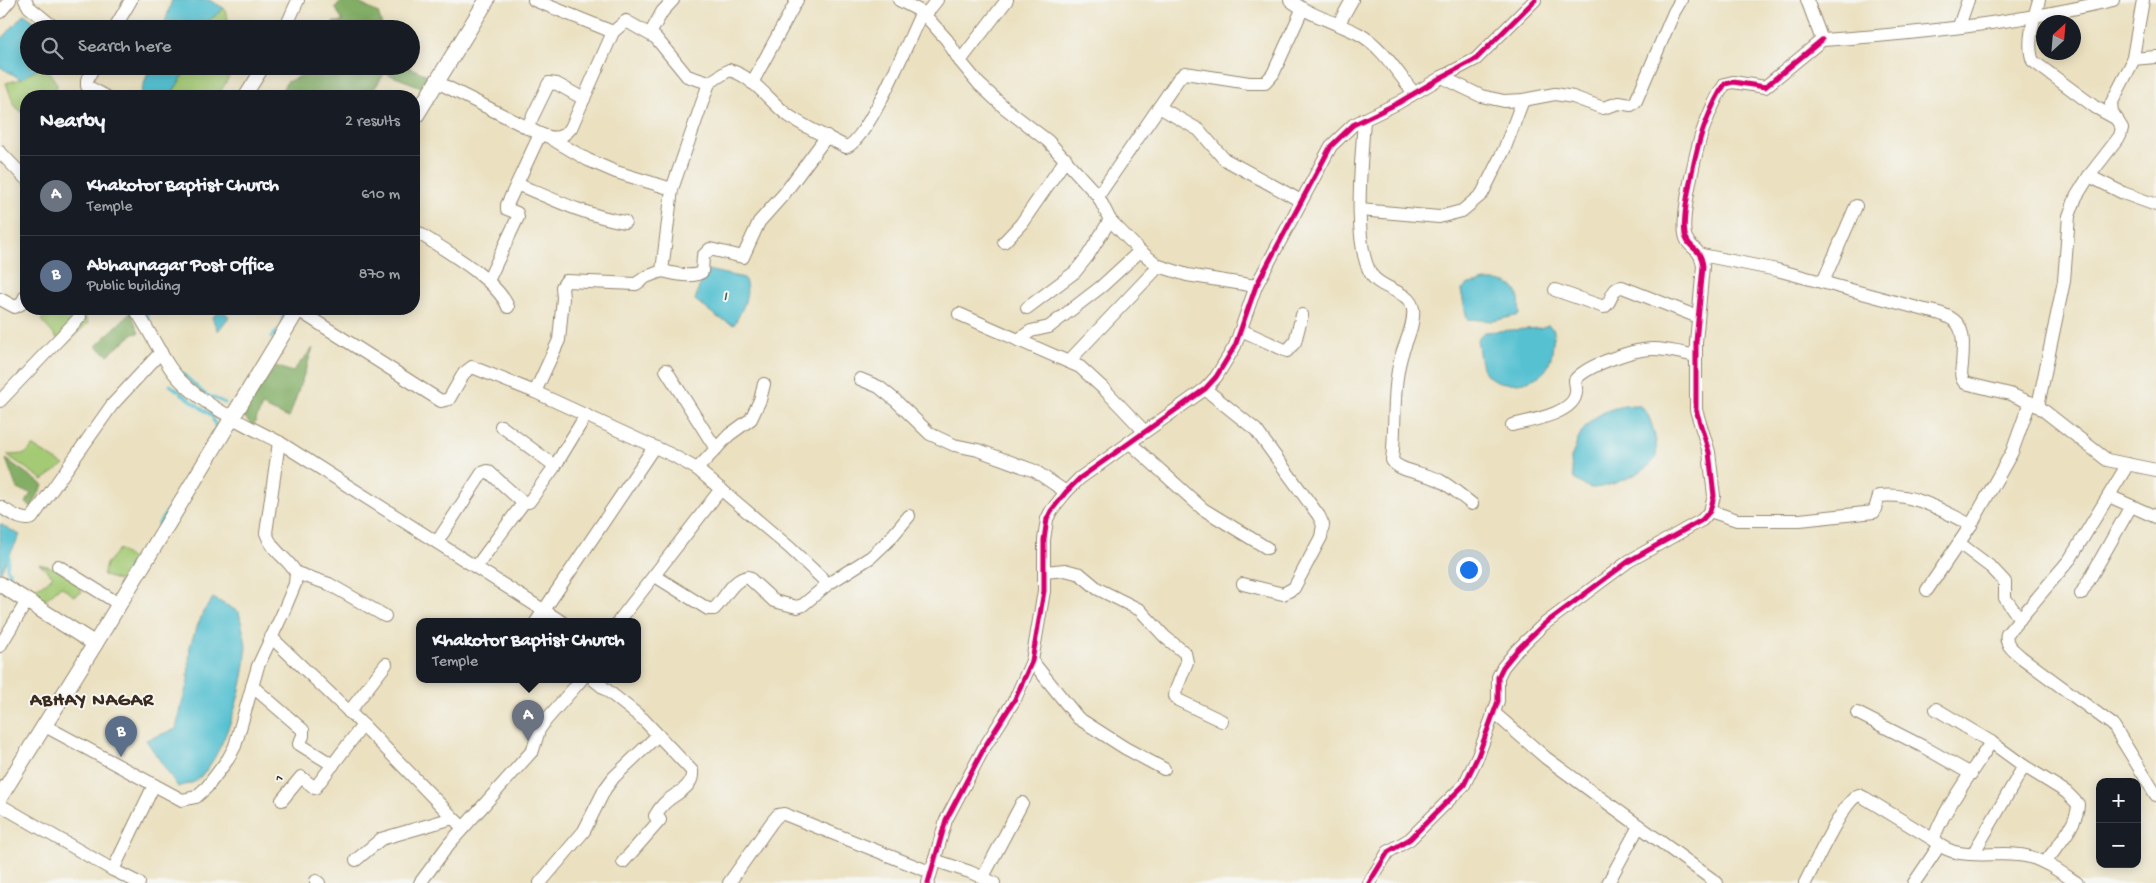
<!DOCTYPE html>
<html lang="en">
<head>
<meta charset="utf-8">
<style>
	:root { --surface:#171b24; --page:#20242c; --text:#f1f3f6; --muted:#9ea1a6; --line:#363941; --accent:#ea580c }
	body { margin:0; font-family:"Gochi Hand",sans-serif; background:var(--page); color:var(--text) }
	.controls { position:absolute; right:15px; bottom:15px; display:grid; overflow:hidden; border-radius:10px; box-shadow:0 2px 12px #0003 }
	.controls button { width:45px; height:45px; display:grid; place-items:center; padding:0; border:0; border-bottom:1px solid var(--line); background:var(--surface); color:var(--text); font:25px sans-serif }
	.compass { position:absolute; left:2036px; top:15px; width:45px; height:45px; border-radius:50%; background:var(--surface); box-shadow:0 2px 12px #0003; rotate:26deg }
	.you { position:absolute; left:1468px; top:569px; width:18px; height:18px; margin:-12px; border:4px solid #fff; border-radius:50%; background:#1a73e8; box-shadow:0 0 0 8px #1a73e833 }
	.badge { display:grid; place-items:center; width:32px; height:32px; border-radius:50%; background:var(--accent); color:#fff; font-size:16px; font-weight:700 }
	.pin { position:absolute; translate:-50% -41px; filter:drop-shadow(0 1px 2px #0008) }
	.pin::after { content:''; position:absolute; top:26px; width:18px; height:15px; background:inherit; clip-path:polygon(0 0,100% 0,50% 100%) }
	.popup { position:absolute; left:416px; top:618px; width:225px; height:65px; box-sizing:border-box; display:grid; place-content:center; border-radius:10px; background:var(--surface); filter:drop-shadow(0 1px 4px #0005); font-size:16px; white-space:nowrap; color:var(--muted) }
	.popup b { font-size:19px; color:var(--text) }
	.popup::after { content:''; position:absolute; left:50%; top:100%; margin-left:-10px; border:10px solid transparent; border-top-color:var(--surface) }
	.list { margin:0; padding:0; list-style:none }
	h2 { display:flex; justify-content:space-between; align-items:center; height:65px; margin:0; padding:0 20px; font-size:21px }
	h2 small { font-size:16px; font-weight:400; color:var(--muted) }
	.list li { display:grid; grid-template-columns:32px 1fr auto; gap:15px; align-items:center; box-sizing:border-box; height:80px; padding:0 20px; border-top:1px solid var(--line) }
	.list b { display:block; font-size:19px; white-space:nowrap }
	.list p { margin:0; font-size:16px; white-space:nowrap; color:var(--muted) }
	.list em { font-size:16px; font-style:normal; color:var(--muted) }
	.icon { flex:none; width:28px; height:28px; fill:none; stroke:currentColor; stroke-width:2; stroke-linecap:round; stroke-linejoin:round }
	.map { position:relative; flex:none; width:2156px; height:883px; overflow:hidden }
	.search { position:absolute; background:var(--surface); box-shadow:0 2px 12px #0003; left:20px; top:20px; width:400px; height:55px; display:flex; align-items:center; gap:12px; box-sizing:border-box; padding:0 18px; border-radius:28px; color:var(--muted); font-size:19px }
	.panel { position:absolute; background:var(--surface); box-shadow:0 2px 12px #0003; left:20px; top:90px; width:400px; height:225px; border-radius:20px }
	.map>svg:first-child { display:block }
</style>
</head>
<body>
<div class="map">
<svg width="2156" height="883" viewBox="0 0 2156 883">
	<rect width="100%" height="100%" fill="#f6f6f2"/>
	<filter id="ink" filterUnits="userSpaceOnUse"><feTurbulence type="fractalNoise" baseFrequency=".02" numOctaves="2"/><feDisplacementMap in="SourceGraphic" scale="10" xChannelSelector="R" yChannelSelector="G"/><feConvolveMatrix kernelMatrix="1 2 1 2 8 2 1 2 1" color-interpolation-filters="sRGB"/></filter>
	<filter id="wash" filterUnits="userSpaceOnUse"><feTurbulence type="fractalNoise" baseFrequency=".0096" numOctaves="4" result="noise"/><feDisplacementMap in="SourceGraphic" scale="20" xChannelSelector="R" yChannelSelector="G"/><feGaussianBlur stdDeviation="1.12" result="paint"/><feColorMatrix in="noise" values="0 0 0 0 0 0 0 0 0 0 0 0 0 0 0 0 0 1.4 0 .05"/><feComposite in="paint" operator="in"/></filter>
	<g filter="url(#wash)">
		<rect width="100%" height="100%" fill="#ebe1c1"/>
		<g fill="#a4ca75" stroke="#707a4a">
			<polygon points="224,8 232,29 199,29"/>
			<polygon points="42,66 45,66 57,84 55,96 26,96 26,117 14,105 6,83 21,79"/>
			<polygon points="189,66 235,66 218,96 170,96"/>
			<polygon points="51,309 82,309 88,323 64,346 41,320"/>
			<polygon points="33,446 64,465 43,480 7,455 25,454"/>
			<polygon points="119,549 137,563 130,574 125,572 119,581 103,575 106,564"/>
			<path d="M39,564C59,569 72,573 82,592L74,596L61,586L41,604L31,596L34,588L46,583L53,576Z"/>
		</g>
		<g fill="#83ae66" stroke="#5f6c42">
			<polygon points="343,1 357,2 378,13 383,29 329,29 333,22 343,22 335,7"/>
			<polygon points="308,66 406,66 427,75 421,87 385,73 374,89 372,96 278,96 287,82 305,74"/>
			<polygon points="131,312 139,333 133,334 108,355 96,346"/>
			<polygon points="313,348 289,418 262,406 253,427 242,414 276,366 292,372"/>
			<polygon points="6,459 43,485 32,507 26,503 31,493 17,489"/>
		</g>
		<g fill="#56c1d1" stroke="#487678">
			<polygon points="172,0 209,0 224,8 199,29 163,29"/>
			<polygon points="24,14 45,29 29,29 29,66 42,66 21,79 0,67 0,41"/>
			<polygon points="150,66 189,66 170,96 140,96"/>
			<path d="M707,270L744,278C752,295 741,311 734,325L717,317L695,300L703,275Z"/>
			<path d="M1486,281C1512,280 1522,288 1519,315L1493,321L1467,319L1461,290L1469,284Z"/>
			<polygon points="220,309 223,309 229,317 218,331 212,318"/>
			<path d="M1548,325L1554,330C1553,341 1553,358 1547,368C1536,385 1496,390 1485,372C1479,364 1479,349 1477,339L1484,332L1540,328Z"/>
			<path d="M1639,405C1641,408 1645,410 1647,413C1652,422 1660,450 1655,459C1646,473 1608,488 1592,488C1586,487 1579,482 1574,479C1573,473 1571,465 1571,459C1571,456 1574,451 1575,448C1584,418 1608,405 1639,405Z"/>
			<polygon points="0,524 20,535 0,573"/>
			<path d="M213,598L239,612C241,624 245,635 246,647C247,681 223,760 196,781C191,784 183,785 178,787L146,740L176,729L188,680L190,645L203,612Z"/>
		</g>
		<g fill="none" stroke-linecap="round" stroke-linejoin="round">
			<g stroke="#56c1d1" stroke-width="3">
				<polyline points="145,309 149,321"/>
				<polyline points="282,324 284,309"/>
				<polyline points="271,338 277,331"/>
				<polyline points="181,372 205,394 225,403"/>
				<polyline points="170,385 212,416 216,428 214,434"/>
				<polyline points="187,478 194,467"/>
				<polyline points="158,525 175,499"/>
				<polyline points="9,555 7,569 10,573 10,584"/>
				<polyline points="123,584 129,567 145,547"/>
			</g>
		</g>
	</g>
	<g filter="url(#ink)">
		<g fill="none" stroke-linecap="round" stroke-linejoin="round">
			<g stroke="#938670" stroke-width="14">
				<g id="minor">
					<polyline points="25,0 29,7 56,29"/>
					<polyline points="534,0 613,32"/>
					<polyline points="899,0 922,12 947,40 960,61 979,84 1005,108 1048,141 1098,196 1110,220 1140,251 1159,266 1187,275 1256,286"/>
					<path d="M1290,0C1310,16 1336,22 1359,34C1382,46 1398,74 1414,93"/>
					<path d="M1807,0L1822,40C1917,34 2021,22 2113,0"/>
					<path d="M2039,0C2034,17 2026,44 2033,61L2095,107L2117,119"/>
					<polyline points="0,12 10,0"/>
					<polyline points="925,15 937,0"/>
					<polyline points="1338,25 1352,0"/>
					<polyline points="1959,26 1968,0"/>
					<polyline points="114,29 131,0"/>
					<polyline points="285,29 298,0"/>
					<polyline points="650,34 662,12 673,0"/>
					<polyline points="2132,59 2156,57"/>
					<polyline points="960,61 1007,0"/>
					<polyline points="94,66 87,80 87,86 105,96"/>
					<polyline points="1442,77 1481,96 1504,101 1523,100 1555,94 1573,97 1603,108 1619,103 1631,105 1636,101 1674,12 1681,0"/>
					<path d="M437,82L540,134C553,139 561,140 571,128L613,32L626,21L656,38L687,76L709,83L729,70C752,76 767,98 785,113C803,127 826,136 846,147C868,141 910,36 922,12"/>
					<polyline points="752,83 797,0"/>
					<polyline points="245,96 264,66"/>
					<polyline points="1159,107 1199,130 1224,159 1301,201"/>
					<path d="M1364,119C1362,157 1352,242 1371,274C1380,290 1410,290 1413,309C1415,324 1405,343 1401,357C1392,390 1396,427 1392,460C1398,472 1427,473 1439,480C1451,486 1461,496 1472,504"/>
					<polyline points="527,128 549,83 557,84 584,99"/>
					<polyline points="552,139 588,160 616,172 672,189"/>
					<polyline points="0,152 26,179"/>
					<polyline points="2089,176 2123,193 2156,205"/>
					<path d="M517,184C552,199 587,216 625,222"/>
					<polyline points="1098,196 1179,78 1185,73 1249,83 1265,83 1273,74 1302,10"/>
					<polyline points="1360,210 1439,217 1462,211 1482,194 1504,150 1523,100"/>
					<path d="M414,230C441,248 496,278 508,307"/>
					<polyline points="1004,242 1021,224 1066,159"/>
					<path d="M1702,255L1777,270L1925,310C1963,317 1965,327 1962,365C1961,372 1960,378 1965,383L2010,394L2038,406L2107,460L2156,470"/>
					<path d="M662,271C674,273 691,279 702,272L703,256L710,249L743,257L759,222L784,194L827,136"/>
					<polyline points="488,281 518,217 517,213 507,209 507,205 540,134"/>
					<polyline points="1823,282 1856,206"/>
					<path d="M1555,290L1604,307C1613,302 1610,288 1622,287L1698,317"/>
					<polyline points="0,299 15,307 21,304 26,295"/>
					<polyline points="1027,308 1075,272 1087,257 1110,220"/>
					<path d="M135,309C148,328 158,350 171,369C194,402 244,424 279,442L562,622"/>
					<polyline points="298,310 441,401 449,399 464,373 472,367 535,392 672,455 697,469 790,548 828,584"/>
					<polyline points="959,314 1080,367 1106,391 1144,431"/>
					<polyline points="1241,330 1287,351 1295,342 1302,315"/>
					<polyline points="1018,340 1031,331 1049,327 1058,320 1102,286 1140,251"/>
					<polyline points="1069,361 1159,266"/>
					<polyline points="666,370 716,449"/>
					<polyline points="860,379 879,387 895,400 930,434 954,445 978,450 1035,471 1066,492"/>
					<polyline points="1205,389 1256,430 1319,516 1323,525 1321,537 1294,588 1283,594 1243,584"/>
					<polyline points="535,392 559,340 563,298 562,287 566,281 636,284 646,277 662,271 672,189 709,83"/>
					<polyline points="0,401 80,317"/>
					<polyline points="2038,406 2064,281 2069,216 2076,197 2089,176 2120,136 2122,128 2112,112 2111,104 2132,63 2143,0"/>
					<path d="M1512,425C1528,421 1575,414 1576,392C1577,389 1575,384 1575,380C1587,365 1634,349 1653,349C1667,349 1682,353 1696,356"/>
					<polyline points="501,426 555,466"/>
					<polyline points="1129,442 1203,509 1267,548"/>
					<path d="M2128,464L2070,559L2007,634C2004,645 2015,651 2021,657L2113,725L2156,795"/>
					<polyline points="697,469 729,435 751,419 760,400 764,384"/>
					<polyline points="2109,496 2156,517"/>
					<path d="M0,507C10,512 21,522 32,518L112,405L161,352"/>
					<path d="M1710,511L1737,520H1800L1874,512L1879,496C1913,492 1941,510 1971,525"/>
					<polyline points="437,542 482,473 488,471 519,499 524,502 529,502 555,466 586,415"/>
					<polyline points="1959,543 1992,568 2005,582 2005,598 2020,619"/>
					<polyline points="58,566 119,604"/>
					<polyline points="476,567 524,502"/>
					<polyline points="1045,572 1065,570 1080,574 1098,589 1140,610 1165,637 1185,653 1187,662 1176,690 1175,696 1178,700 1222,721"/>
					<polyline points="296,573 329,584 385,616"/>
					<path d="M655,576L708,609H714C725,599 732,579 748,577L774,601L797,607L803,605L828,584L871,557L889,540L909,516"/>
					<polyline points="1927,590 1971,525 2012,452 2030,402"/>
					<polyline points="2081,594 2131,506"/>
					<polyline points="536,622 654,447"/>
					<polyline points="618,622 721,489"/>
					<polyline points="271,637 363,725 463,828"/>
					<polyline points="0,646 27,601"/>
					<polyline points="1032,661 1078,718 1125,748 1164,769"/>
					<path d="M594,680L643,719L692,771C694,790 672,793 662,806C659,809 657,813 655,816L660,820L623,862"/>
					<polyline points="252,686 303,730 303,736 299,744 333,765"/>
					<polyline points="1936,709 1991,742 2024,766 1973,854"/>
					<polyline points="349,712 386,664"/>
					<polyline points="1493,712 1546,758 1717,883"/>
					<polyline points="1857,713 1922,746 1971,774"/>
					<path d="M45,726L182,800L196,797L207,787L228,759L235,746L258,666L282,615L295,584L296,573C286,556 273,553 266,533L279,442"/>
					<path d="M1991,742C1977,765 1938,817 1934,840C1957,865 2001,848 2030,857C2047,862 2062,873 2077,883"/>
					<path d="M2024,766L2066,792L2078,804C2078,825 2056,847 2045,863"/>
					<polyline points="282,800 301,777 315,788 363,725"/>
					<polyline points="0,805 113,870 154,785"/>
					<polyline points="356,860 381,839 453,818"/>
					<polyline points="934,860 970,872 994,883"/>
					<polyline points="113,870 139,883"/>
					<polyline points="983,877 1022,803"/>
					<polyline points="316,881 319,883"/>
					<polyline points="420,883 449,844 533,750 539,730 546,720 581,680"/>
					<polyline points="540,883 584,831 605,789 614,777 658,735"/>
					<polyline points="729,883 772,822 778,815 784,814 930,872"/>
					<polyline points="928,883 946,820 984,748 1015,699 1032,661 1044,591 1044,540 1047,519 1051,511 1066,492 1080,478 1205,389 1216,377 1235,346 1256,286 1331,146 1353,125 1398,103 1442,77 1476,59 1535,0"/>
					<path d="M1369,883L1388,852L1410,839L1464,785L1478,756L1498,701V677L1503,667L1517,650L1543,625L1629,561L1702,520L1710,511L1714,496L1709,452L1696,410V342L1703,266C1700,246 1691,251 1686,238C1679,221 1698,140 1706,122C1711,109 1717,95 1725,84L1733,82L1765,87L1822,40"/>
					<polyline points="1608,883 1639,826"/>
					<path d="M1805,883C1814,866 1844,799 1859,795L1865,798L1934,840"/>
					<polyline points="1914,883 1939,846"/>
				</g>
			</g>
			<g stroke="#938670" stroke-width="17">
				<g id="tertiary">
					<polyline points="414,119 487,0"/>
					<polyline points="0,584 95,644"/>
					<polyline points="0,797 95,644 298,309"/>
				</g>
			</g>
			<use href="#minor" stroke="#fff" stroke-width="12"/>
			<use href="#tertiary" stroke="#fff" stroke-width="15"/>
			<g stroke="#f6f6f2" stroke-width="8">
				<g id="cycleway">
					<polyline points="928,883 946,820 984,748 1015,699 1032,661 1044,591 1044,540 1047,519 1051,511 1066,492 1080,478 1205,389 1216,377 1235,346 1256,286 1331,146 1353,125 1398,103 1442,77 1476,59 1535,0"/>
					<path d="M1369,883L1388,852L1410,839L1464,785L1478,756L1498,701V677L1503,667L1517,650L1543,625L1629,561L1702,520L1710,511L1714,496L1709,452L1696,410V342L1703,266C1700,246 1691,251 1686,238C1679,221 1698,140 1706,122C1711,109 1717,95 1725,84L1733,82L1765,87L1822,40"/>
				</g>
			</g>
			<use href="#cycleway" stroke="#d6006c" stroke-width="5"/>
		</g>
	</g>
	<g text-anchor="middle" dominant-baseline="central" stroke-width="4" stroke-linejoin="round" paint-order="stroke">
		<g font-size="14" fill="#3b2a1e" stroke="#f6f6f2">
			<text transform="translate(280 779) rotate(-49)">1</text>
		</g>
		<g font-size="15" font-style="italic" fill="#435754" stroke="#f6f6f2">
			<text x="725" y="297">I</text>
		</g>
		<g font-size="19" font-weight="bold" letter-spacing="1" fill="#3b2a1e" stroke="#f6f6f2">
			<text x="92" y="701">ABHAY NAGAR</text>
		</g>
	</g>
</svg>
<div class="controls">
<button>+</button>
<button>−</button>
</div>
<svg class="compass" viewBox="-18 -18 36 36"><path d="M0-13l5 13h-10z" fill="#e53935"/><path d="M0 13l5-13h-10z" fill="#9ea1a6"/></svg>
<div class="you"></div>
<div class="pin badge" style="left:528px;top:741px;background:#6b7280">A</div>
<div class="popup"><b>Khakotor Baptist Church</b>Temple</div>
<div class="pin badge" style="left:121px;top:757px;background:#5c6f8a">B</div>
<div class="search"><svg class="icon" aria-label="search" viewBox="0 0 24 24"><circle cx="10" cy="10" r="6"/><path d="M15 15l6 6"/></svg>Search here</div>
<section class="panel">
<h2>Nearby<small>2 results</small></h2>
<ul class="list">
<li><span class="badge" style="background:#6b7280">A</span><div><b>Khakotor Baptist Church</b><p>Temple</p></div><em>610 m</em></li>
<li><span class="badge" style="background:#5c6f8a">B</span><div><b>Abhaynagar Post Office</b><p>Public building</p></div><em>870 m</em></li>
</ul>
</section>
</div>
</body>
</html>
